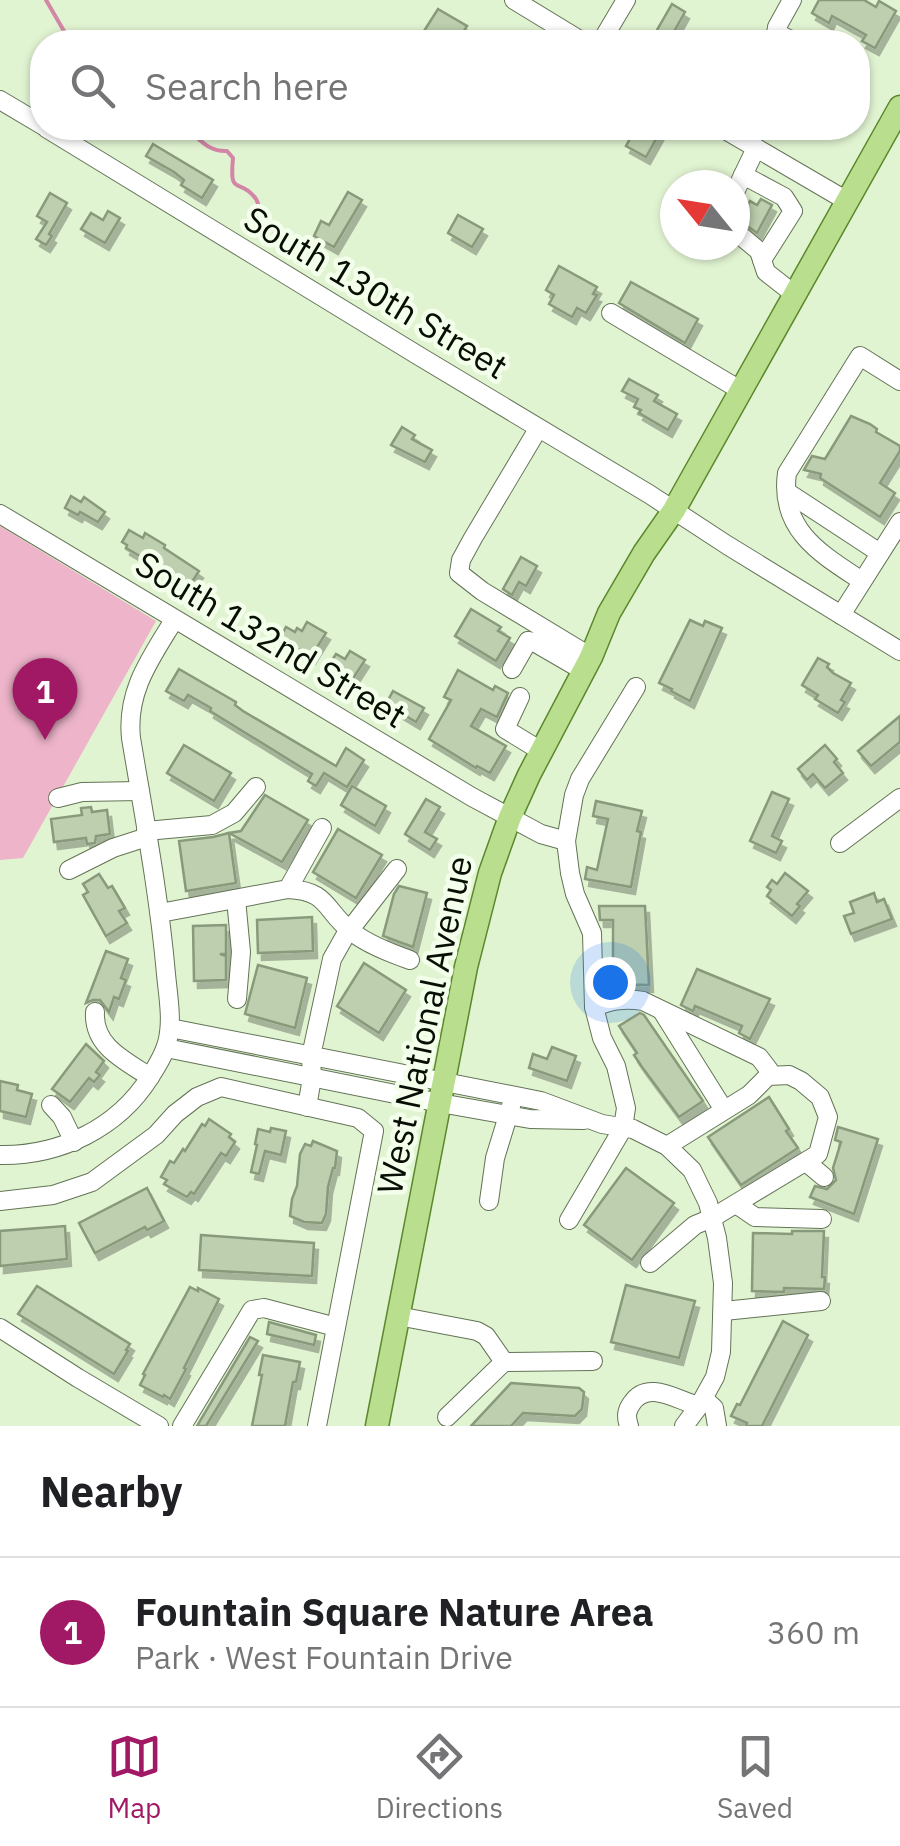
<!DOCTYPE html>
<html lang="en">
<head>
<meta charset="utf-8">
<style>
	:root { --surface:#fff; --page:#f6f6f6; --text:#202124; --muted:#757577; --line:#e0e0e0; --accent:#a11864 }
	body { margin:0; font-family:"IBM Plex Sans",sans-serif; background:var(--page); color:var(--text) }
	.compass { position:absolute; left:660px; top:170px; width:90px; height:90px; border-radius:50%; background:var(--surface); box-shadow:0 2px 8px #0004; rotate:300deg }
	.you { position:absolute; left:610px; top:982px; width:35px; height:35px; margin:-25px; border:8px solid #fff; border-radius:50%; background:#1a73e8; box-shadow:0 0 0 15px #1a73e833 }
	.badge { display:grid; place-items:center; width:65px; height:65px; border-radius:50%; background:var(--accent); color:#fff; font-size:32px; font-weight:700 }
	.pin { position:absolute; translate:-50% -82px; filter:drop-shadow(0 2px 5px #0008) }
	.pin::after { content:''; position:absolute; top:52px; width:35px; height:30px; background:inherit; clip-path:polygon(0 0,100% 0,50% 100%) }
	.list { margin:0; padding:0; list-style:none }
	h2 { display:flex; justify-content:space-between; align-items:center; height:130px; margin:0; padding:0 40px; font-size:42px }
	h2 small { font-size:32px; font-weight:400; color:var(--muted) }
	.list li { display:grid; grid-template-columns:65px 1fr auto; gap:30px; align-items:center; box-sizing:border-box; height:150px; padding:0 40px; border-top:2px solid var(--line) }
	.list b { display:block; font-size:38px; white-space:nowrap }
	.list p { margin:0; font-size:32px; white-space:nowrap; color:var(--muted) }
	.list em { font-size:32px; font-style:normal; color:var(--muted) }
	.icon { flex:none; width:55px; height:55px; fill:none; stroke:currentColor; stroke-width:2; stroke-linecap:round; stroke-linejoin:round }
	.map { position:relative; flex:none; width:900px; height:1426px; overflow:hidden }
	.search { position:absolute; background:var(--surface); box-shadow:0 2px 8px #0004; left:30px; right:30px; top:30px; height:110px; display:flex; align-items:center; gap:25px; box-sizing:border-box; padding:0 35px; border-radius:40px; color:var(--muted); font-size:38px }
	.sheet { height:280px; background:var(--surface) }
	nav { display:flex; justify-content:space-around; align-items:center; box-sizing:border-box; height:140px; border-top:2px solid var(--line); background:var(--surface); font-size:28px; color:var(--muted) }
	nav a { display:grid; justify-items:center; gap:5px }
	nav .on { color:var(--accent) }
	.map>svg:first-child { display:block }
</style>
</head>
<body>
<div class="map">
<svg width="900" height="1426" viewBox="0 0 900 1426">
	<defs>
		<filter id="shadow"><feDropShadow dx="4" dy="7" stdDeviation="0" flood-color="#0004"/></filter>
	</defs>
	<rect width="100%" height="100%" fill="#e1f4d2"/>
	<polygon fill="#edb4ca" points="0,526 156,621 23,858 0,860"/>
	<g fill="none" stroke-linecap="round" stroke-linejoin="round">
		<g stroke="#d386a6" stroke-width="4">
			<polyline points="46,0 64,31 65,42"/>
			<path d="M185,128C200,138 207,152 227,151L233,158C229,199 240,176 256,199C260,205 260,216 261,225L276,232L286,254"/>
		</g>
	</g>
	<g fill="#bdcfae" stroke="#899a7b" stroke-width="2.5" filter="url(#shadow)">
		<polygon points="819,0 864,0 876,7 879,1 896,11 875,48 862,41 866,35 832,16 829,23 812,13"/>
		<polygon points="672,4 685,12 668,42 664,42 653,37"/>
		<polygon points="438,9 467,26 457,42 444,42 424,31"/>
		<polygon points="636,128 651,128 660,132 646,157 626,146"/>
		<polygon points="153,144 213,180 202,198 181,185 184,180 174,172 146,156"/>
		<polygon points="348,192 362,200 334,247 314,236 321,221 329,225"/>
		<polygon points="50,193 67,203 49,234 52,236 46,245 36,239 47,222 37,216"/>
		<polygon points="761,199 772,205 757,233 739,220 750,201 757,205"/>
		<polygon points="108,211 120,218 105,243 81,229 91,213 103,220"/>
		<polygon points="458,215 483,229 472,247 448,233"/>
		<polygon points="559,266 597,287 593,294 597,295 586,313 577,308 572,317 549,304 554,295 546,290"/>
		<polygon points="631,282 698,319 685,343 619,303"/>
		<polygon points="629,379 658,395 654,401 677,414 668,430 639,413 641,410 634,407 638,399 622,391"/>
		<polygon points="851,416 870,424 877,429 876,432 900,446 900,451 880,483 895,493 880,517 820,478 821,474 804,470 812,456 825,459"/>
		<polygon points="402,427 415,435 412,439 432,450 425,462 391,445"/>
		<polygon points="71,496 81,502 84,497 105,512 98,522 80,512 78,515 65,508"/>
		<polygon points="129,530 143,538 145,533 165,545 164,548 199,571 190,585 126,548 127,545 122,542"/>
		<polygon points="521,557 537,566 526,586 519,582 512,595 503,589"/>
		<polygon points="471,609 501,627 498,631 510,638 496,661 455,636"/>
		<polygon points="690,620 703,626 705,621 722,628 690,701 671,691 672,689 659,683"/>
		<polygon points="307,622 326,633 311,657 280,638 286,627 295,632 297,628 302,631"/>
		<polygon points="350,651 365,660 352,680 329,665 336,654 345,659"/>
		<polygon points="818,658 829,664 827,667 833,673 851,683 841,700 845,702 838,713 815,699 818,695 802,685"/>
		<polygon points="179,669 236,702 235,705 243,711 336,766 346,748 364,760 347,787 324,773 316,786 308,781 312,774 210,711 211,708 188,695 184,701 166,691"/>
		<polygon points="458,670 493,690 495,686 508,693 497,717 481,709 471,726 506,746 490,773 477,766 476,768 429,739 451,700 444,697"/>
		<polygon points="393,691 424,708 416,722 386,704"/>
		<polygon points="900,716 900,742 871,766 858,751"/>
		<polygon points="184,745 231,773 214,801 167,773"/>
		<polygon points="825,745 837,759 834,762 843,773 825,788 813,774 807,780 798,769"/>
		<polygon points="352,786 386,806 375,826 341,805"/>
		<polygon points="772,792 789,799 772,836 782,841 776,853 750,841"/>
		<polygon points="265,795 308,820 282,862 229,833 241,831"/>
		<polygon points="426,799 440,807 425,832 437,839 430,850 405,834"/>
		<polygon points="596,801 642,811 637,831 641,832 631,887 585,879 587,867 597,870 608,819 593,816"/>
		<polygon points="91,807 92,812 107,810 110,834 96,836 95,843 87,844 86,838 54,842 51,819 82,815 81,808"/>
		<polygon points="338,829 382,855 356,898 313,872"/>
		<polygon points="229,833 236,883 186,891 179,841 213,837"/>
		<polygon points="785,873 808,891 797,904 800,906 792,916 767,896 771,890 767,887 772,880 777,884"/>
		<polygon points="99,874 108,888 112,886 125,908 119,911 127,923 106,936 83,895 88,892 83,884"/>
		<polygon points="399,886 427,893 413,947 383,936 394,894"/>
		<polygon points="874,893 877,902 884,899 892,919 851,934 844,916 854,913 850,902"/>
		<polygon points="599,906 645,906 649,985 606,984 606,972 613,972 613,920 600,920"/>
		<polygon points="312,917 313,951 258,953 257,920"/>
		<polygon points="226,925 226,954 220,954 226,956 226,980 194,981 193,926"/>
		<polygon points="106,951 128,959 121,978 126,980 119,999 114,997 109,1012 100,1000 93,1000 86,1003"/>
		<polygon points="364,963 406,990 379,1033 337,1006"/>
		<polygon points="258,965 307,978 295,1028 245,1014"/>
		<polygon points="697,969 770,999 750,1039 739,1033 742,1026 695,1006 693,1011 681,1005"/>
		<polygon points="640,1013 644,1015 703,1101 679,1117 642,1067 634,1055 637,1053 619,1026"/>
		<polygon points="86,1044 104,1061 96,1072 100,1075 94,1082 89,1078 70,1102 52,1089"/>
		<polygon points="552,1047 576,1056 567,1081 529,1068 533,1054 547,1059"/>
		<polygon points="0,1081 18,1085 17,1090 32,1094 26,1117 0,1111"/>
		<polygon points="769,1097 789,1129 786,1131 798,1148 741,1185 708,1137"/>
		<polygon points="209,1119 231,1134 229,1137 235,1142 226,1156 221,1153 194,1194 191,1192 187,1197 164,1184 167,1180 161,1177 170,1161 174,1163 183,1149 185,1151 202,1124 205,1126"/>
		<polygon points="838,1127 878,1139 854,1214 810,1197 815,1186 827,1189 836,1180 833,1168 841,1142 835,1140"/>
		<polygon points="271,1128 286,1131 281,1155 265,1151 259,1174 251,1172 257,1145 255,1144 258,1129 270,1132"/>
		<polygon points="313,1141 337,1151 335,1168 333,1168 328,1187 326,1214 322,1223 304,1222 290,1216 292,1199 297,1186 300,1154 305,1144 311,1146"/>
		<polygon points="626,1168 674,1203 632,1260 584,1225"/>
		<polygon points="147,1188 164,1221 147,1230 145,1227 95,1253 79,1223"/>
		<polygon points="65,1226 67,1259 0,1266 0,1231"/>
		<polygon points="792,1231 824,1231 822,1277 825,1277 824,1289 784,1288 784,1292 752,1291 753,1233 792,1234"/>
		<polygon points="201,1235 314,1243 312,1276 199,1270"/>
		<polygon points="626,1285 695,1301 679,1358 611,1342"/>
		<polygon points="37,1286 130,1344 126,1350 128,1351 114,1374 18,1314"/>
		<polygon points="190,1287 198,1291 198,1288 219,1299 184,1368 186,1369 170,1399 164,1395 163,1397 140,1385 145,1375 143,1374"/>
		<polygon points="783,1321 808,1335 762,1426 746,1426 747,1423 731,1416 737,1404 740,1405"/>
		<polygon points="269,1322 316,1335 314,1345 267,1334"/>
		<polygon points="250,1337 258,1341 206,1426 197,1426"/>
		<polygon points="263,1355 300,1362 296,1382 293,1382 285,1426 252,1426 262,1375 259,1375"/>
		<polygon points="511,1383 579,1388 584,1392 582,1409 575,1416 523,1413 511,1426 471,1426"/>
	</g>
	<g fill="none" stroke-linecap="round" stroke-linejoin="round">
		<g stroke="#637456" stroke-width="20">
			<g id="minor">
				<polyline points="514,0 583,42"/>
				<polyline points="776,33 795,42"/>
				<polyline points="601,42 626,0"/>
				<polyline points="775,42 777,27 792,0"/>
				<polyline points="0,100 42,125"/>
				<polyline points="46,128 419,356 649,494 727,545 900,651"/>
				<polyline points="722,128 847,201"/>
				<polyline points="743,175 784,197 793,211 762,260"/>
				<polyline points="735,192 756,148"/>
				<polyline points="735,231 759,251 766,272 794,294"/>
				<polyline points="611,313 740,390"/>
				<polyline points="538,429 473,538 461,560 459,573 482,591 591,657"/>
				<polyline points="787,492 880,553"/>
				<polyline points="0,514 472,797 541,834 566,841 574,795 580,779 636,687"/>
				<path d="M862,581C821,554 779,530 787,473L860,356L900,381"/>
				<polyline points="841,615 900,522"/>
				<polyline points="512,669 528,641 534,642 584,671"/>
				<polyline points="520,697 505,729 541,751"/>
				<polyline points="58,798 82,792 140,791"/>
				<polyline points="146,831 212,825 234,813 256,787"/>
				<polyline points="566,841 570,873 575,894 592,933 594,1007"/>
				<polyline points="840,843 900,798"/>
				<polyline points="69,870 113,848 147,837"/>
				<polyline points="288,889 322,828"/>
				<polyline points="236,899 241,952 237,999"/>
				<path d="M160,913L288,889C330,891 324,911 352,932C369,945 390,953 410,960"/>
				<polyline points="662,1011 724,1110"/>
				<path d="M95,1012C93,1046 124,1060 150,1077"/>
				<polyline points="170,1028 541,1101 602,1124 633,1129 667,1146 692,1170 708,1203 717,1238 723,1283 721,1352 715,1377 699,1406"/>
				<polyline points="166,1048 440,1103 530,1119 584,1120"/>
				<polyline points="51,1105 62,1117 74,1142"/>
				<polyline points="307,1107 312,1078 311,1056 332,959 345,936 397,869"/>
				<path d="M0,1155C60,1156 118,1128 150,1077C157,1066 164,1055 167,1043C173,1021 168,996 166,974C159,894 144,816 131,738C126,691 151,658 174,620"/>
				<polyline points="806,1162 824,1177"/>
				<polyline points="0,1201 53,1195 92,1182 156,1135 175,1114 197,1097 221,1087 358,1118 374,1131 317,1426"/>
				<polyline points="489,1201 495,1158 511,1106"/>
				<polyline points="736,1204 755,1217 822,1219"/>
				<path d="M569,1220L623,1128L626,1108L616,1066L602,1038L594,1007C611,1000 625,998 643,1001L759,1057L769,1070L768,1076"/>
				<polyline points="650,1263 695,1225 712,1218 818,1154 828,1117 820,1097 801,1081 789,1075 768,1076 749,1095 667,1146"/>
				<polyline points="724,1311 821,1301"/>
				<polyline points="398,1316 477,1331 486,1336 504,1362 593,1361"/>
				<polyline points="0,1328 78,1378 159,1426"/>
				<polyline points="704,1399 714,1408 717,1426"/>
				<polyline points="447,1417 504,1362"/>
				<polyline points="182,1426 252,1310 264,1308 336,1327"/>
				<path d="M629,1426C626,1417 626,1411 632,1403C648,1379 678,1401 699,1406L684,1426"/>
			</g>
		</g>
		<g stroke="#5b872d" stroke-width="25">
			<polyline id="major" points="377,1426 466,967 490,873 510,817 529,775 591,657 609,613 644,553 674,510 900,107"/>
		</g>
		<use href="#minor" stroke="#fff" stroke-width="18"/>
		<use href="#major" stroke="#b8de8e" stroke-width="22"/>
	</g>
	<g text-anchor="middle" dominant-baseline="central" stroke-width="9" stroke-linejoin="round" paint-order="stroke">
		<g font-size="35" fill="#080e04" stroke="#f3ffea">
			<text transform="translate(376 292) rotate(31)">South 130th Street</text>
			<text transform="translate(271 639) rotate(31)">South 132nd Street</text>
			<text transform="translate(424 1025) rotate(-78)">West National Avenue</text>
		</g>
	</g>
</svg>
<svg class="compass" viewBox="-18 -18 36 36"><path d="M0-13l5 13h-10z" fill="#e53935"/><path d="M0 13l5-13h-10z" fill="#757577"/></svg>
<div class="you"></div>
<div class="pin badge" style="left:45px;top:740px">1</div>
<div class="search"><svg class="icon" aria-label="search" viewBox="0 0 24 24"><circle cx="10" cy="10" r="6"/><path d="M15 15l6 6"/></svg>Search here</div>
</div>
<section class="sheet">
<h2>Nearby<small></small></h2>
<ul class="list">
<li><span class="badge">1</span><div><b>Fountain Square Nature Area</b><p>Park · West Fountain Drive</p></div><em>360 m</em></li>
</ul>
</section>
<nav>
<a class="on"><svg class="icon" aria-label="map" viewBox="0 0 24 24"><path d="M3 6l6-2 6 2 6-2v14l-6 2-6-2-6 2zM9 4v14M15 6v14"/></svg>Map</a>
<a><svg class="icon" aria-label="directions" viewBox="0 0 24 24"><path d="M12 3l9 9-9 9-9-9zM9 14v-3h6M13 9l2 2-2 2"/></svg>Directions</a>
<a><svg class="icon" aria-label="saved" viewBox="0 0 24 24"><path d="M7 4h10v16l-5-4-5 4z"/></svg>Saved</a>
</nav>
</body>
</html>
